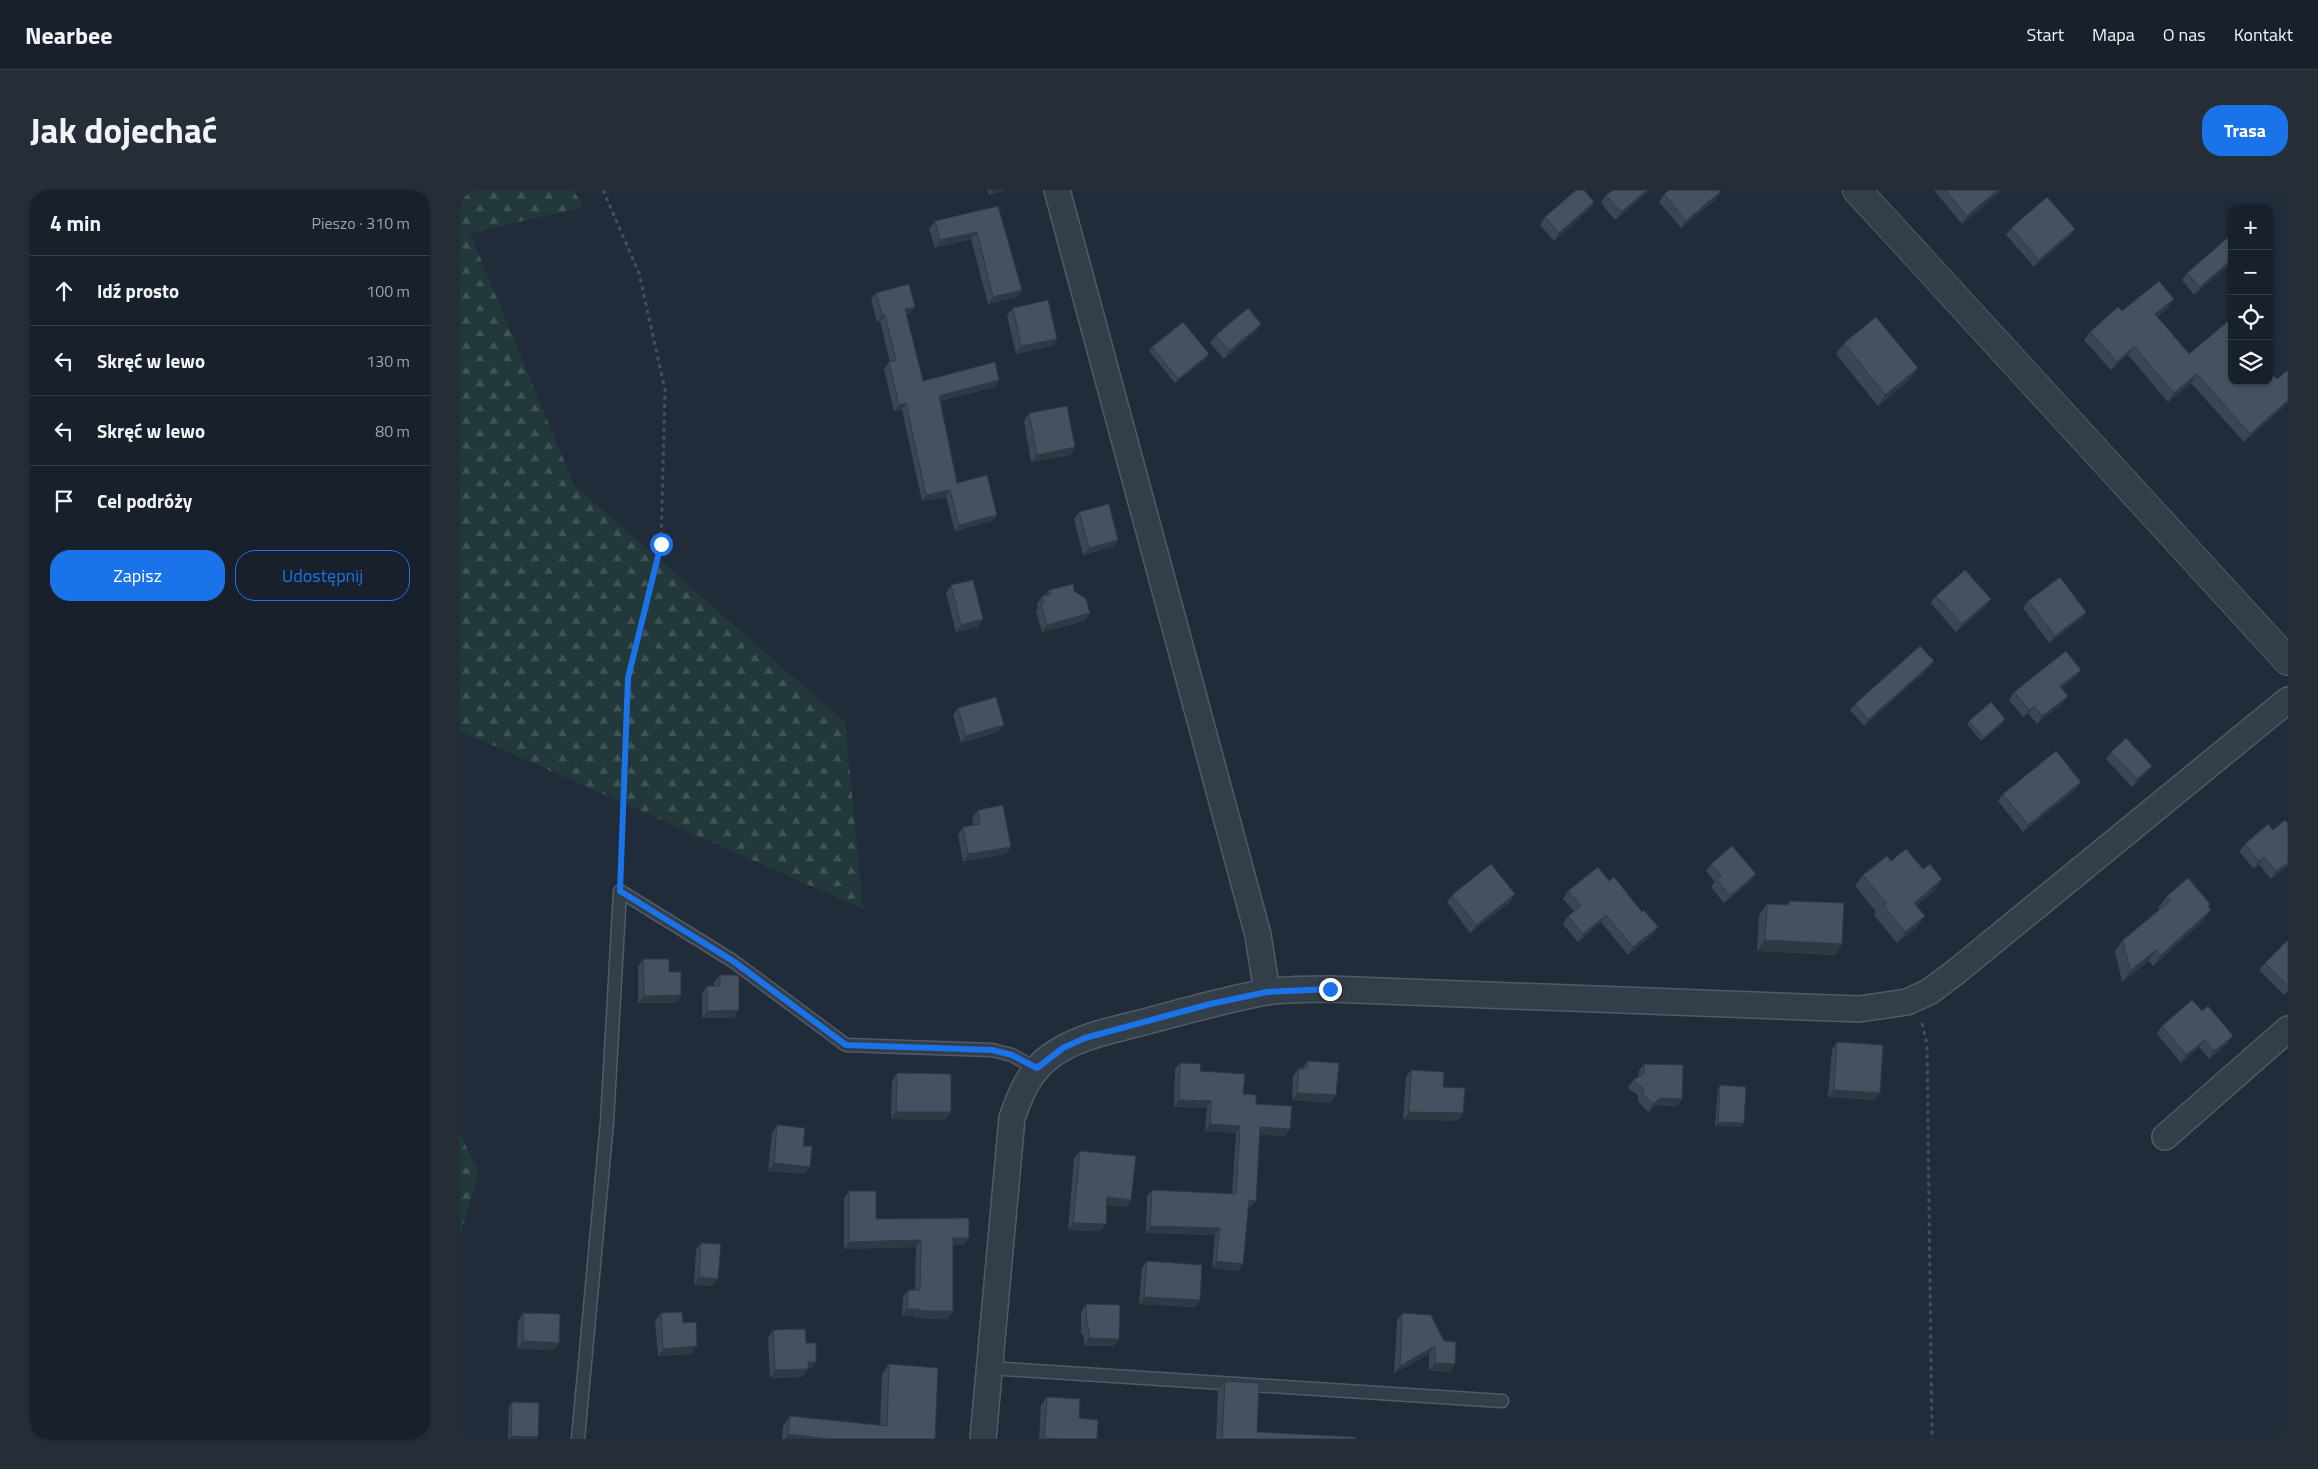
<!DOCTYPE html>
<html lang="pl">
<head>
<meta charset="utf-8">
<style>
	:root { --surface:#18212b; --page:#252e37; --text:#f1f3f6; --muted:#9fa3a9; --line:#363e47; --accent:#1a73e8 }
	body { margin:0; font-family:"Titillium Web",sans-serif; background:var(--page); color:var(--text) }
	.controls { position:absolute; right:15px; top:15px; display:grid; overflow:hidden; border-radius:10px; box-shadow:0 1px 4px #0004 }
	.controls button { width:45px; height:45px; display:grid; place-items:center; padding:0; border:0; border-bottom:1px solid var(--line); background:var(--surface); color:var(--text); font:25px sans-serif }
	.stop { position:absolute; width:15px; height:15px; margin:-11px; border:4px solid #1a73e8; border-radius:50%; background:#fff }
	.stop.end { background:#1a73e8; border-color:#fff; box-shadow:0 1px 5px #0008 }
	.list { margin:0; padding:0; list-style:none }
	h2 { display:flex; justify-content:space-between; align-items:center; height:65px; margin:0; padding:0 20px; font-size:21px }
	h2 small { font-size:16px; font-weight:400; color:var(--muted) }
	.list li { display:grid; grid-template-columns:32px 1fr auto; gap:15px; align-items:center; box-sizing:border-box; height:70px; padding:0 20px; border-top:1px solid var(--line) }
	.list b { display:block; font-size:19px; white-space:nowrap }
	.list em { font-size:16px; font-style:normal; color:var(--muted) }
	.actions { display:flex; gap:10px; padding:15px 20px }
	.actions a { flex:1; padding:11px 0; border:1px solid var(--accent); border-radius:20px; text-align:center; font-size:18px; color:var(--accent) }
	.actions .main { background:var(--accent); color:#fff }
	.icon { flex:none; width:28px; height:28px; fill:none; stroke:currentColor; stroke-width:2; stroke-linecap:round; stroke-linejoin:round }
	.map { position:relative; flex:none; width:1828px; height:1249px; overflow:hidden; border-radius:20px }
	header { display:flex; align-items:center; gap:30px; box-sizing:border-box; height:70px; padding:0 25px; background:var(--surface); border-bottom:1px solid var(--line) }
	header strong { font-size:24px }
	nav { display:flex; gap:28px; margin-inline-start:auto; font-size:18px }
	.intro { display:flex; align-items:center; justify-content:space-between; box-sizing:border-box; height:120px; padding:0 30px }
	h1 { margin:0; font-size:35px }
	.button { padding:12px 22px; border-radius:20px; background:var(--accent); color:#fff; font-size:18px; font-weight:700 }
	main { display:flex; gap:30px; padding:0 30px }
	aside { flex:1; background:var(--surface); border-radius:20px; box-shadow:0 1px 4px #0004 }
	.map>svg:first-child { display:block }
</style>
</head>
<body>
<header>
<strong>Nearbee</strong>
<nav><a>Start</a><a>Mapa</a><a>O nas</a><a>Kontakt</a></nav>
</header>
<div class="intro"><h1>Jak dojechać</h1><a class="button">Trasa</a></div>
<main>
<aside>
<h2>4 min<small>Pieszo · 310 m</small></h2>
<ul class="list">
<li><svg class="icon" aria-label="ahead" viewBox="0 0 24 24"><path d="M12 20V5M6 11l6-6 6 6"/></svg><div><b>Idź prosto</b></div><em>100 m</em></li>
<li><svg class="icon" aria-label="left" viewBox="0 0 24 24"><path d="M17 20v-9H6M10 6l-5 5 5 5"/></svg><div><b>Skręć w lewo</b></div><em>130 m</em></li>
<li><svg class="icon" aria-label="left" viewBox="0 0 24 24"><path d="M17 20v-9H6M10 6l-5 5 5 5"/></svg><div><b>Skręć w lewo</b></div><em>80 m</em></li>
<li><svg class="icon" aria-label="arrive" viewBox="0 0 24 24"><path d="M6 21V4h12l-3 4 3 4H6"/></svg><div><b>Cel podróży</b></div></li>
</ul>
<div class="actions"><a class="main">Zapisz</a><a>Udostępnij</a></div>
</aside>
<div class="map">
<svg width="1828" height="1249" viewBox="0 0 1828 1249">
	<defs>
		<pattern id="forest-firs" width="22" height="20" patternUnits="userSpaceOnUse" patternTransform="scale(1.25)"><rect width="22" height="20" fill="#22383a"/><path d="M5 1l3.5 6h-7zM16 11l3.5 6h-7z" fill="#405355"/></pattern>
	</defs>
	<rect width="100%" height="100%" fill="#202c39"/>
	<g fill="url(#forest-firs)">
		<polygon points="0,0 113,0 124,17 10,43 114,295 385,532 403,719 0,541"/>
		<polygon points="0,944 19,982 0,1045"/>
	</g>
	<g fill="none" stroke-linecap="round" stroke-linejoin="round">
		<g stroke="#515b67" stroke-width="15">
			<g id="service">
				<polyline points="529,1178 1042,1211"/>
				<polyline points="118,1249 147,932 160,701 273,771 386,855 532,860 552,865 577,879"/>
			</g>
		</g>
		<g stroke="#515b67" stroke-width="28">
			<g id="minor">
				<polyline points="597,0 798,745 807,802"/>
				<polyline points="1705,947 1828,839"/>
				<path d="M523,1249L552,928C560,905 568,884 588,868C615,847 649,841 680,833C722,822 763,810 806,802C827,799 849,799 870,799L1399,819L1447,812L1469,802L1497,781L1828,510"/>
			</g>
		</g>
		<g stroke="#515b67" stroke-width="30">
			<polyline id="tertiary" points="1397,0 1828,471"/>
		</g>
		<g stroke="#3c5454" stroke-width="3" stroke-dasharray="4 4" stroke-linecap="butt">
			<polyline points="143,0 179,83 205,200 201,354 168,487 161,685"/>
			<polyline points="1462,833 1467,855 1472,1249"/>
		</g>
		<use href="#service" stroke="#333e49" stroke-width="12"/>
		<use href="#minor" stroke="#333e49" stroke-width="25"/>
		<use href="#tertiary" stroke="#333e49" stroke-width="28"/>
	</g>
	<g fill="#3a4653">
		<polygon points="527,0 546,0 529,5"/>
		<polygon points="1474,0 1540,0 1539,3 1502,34"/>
		<polygon points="1260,2 1255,10 1221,38 1199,12 1204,4"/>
		<polygon points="1146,5 1185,5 1155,30 1141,13"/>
		<polygon points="1134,12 1129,20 1094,51 1080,35 1085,27"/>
		<polygon points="538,16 557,107 528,114 511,49 475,58 469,39 475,31"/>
		<polygon points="1551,38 1609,47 1574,77 1546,45"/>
		<polygon points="1772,72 1734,105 1722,90 1727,83"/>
		<polygon points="416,103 450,124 446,124 463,191 535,197 480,211 497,293 537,325 533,331 495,341 486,307 462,311 442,220 434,221 424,179 429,172 430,172 420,131 417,132 411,109"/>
		<polygon points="1714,109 1708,117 1697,127 1729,164 1772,191 1826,215 1784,252 1731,193 1708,212 1668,165 1651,180 1624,150 1630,142 1662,121"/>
		<polygon points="553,118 597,149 592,156 556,164 547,125"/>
		<polygon points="801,134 796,141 764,169 750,153 756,145"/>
		<polygon points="1384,153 1450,189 1418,216 1376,164"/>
		<polygon points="692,157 747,168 715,193 689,161"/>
		<polygon points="569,223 615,257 610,265 571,272 564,231"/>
		<polygon points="619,322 658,350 653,357 623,365 614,329"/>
		<polygon points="491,395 518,437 496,442 486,403"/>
		<polygon points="589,400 614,401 625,431 582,442 576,421 578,418 577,414 582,406 585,406"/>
		<polygon points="1476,406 1525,417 1496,442 1471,413"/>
		<polygon points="1568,411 1626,422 1621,429 1589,453 1563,418"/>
		<polygon points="1470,477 1404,536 1390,520 1395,514"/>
		<polygon points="1621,480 1615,487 1602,498 1608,506 1603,513 1577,534 1568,523 1563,527 1549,510 1554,502"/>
		<polygon points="498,518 538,542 501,553 493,525"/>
		<polygon points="1509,531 1543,533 1521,551 1507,534"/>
		<polygon points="1651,562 1686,583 1672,597 1646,569"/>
		<polygon points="1621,592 1616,599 1563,642 1538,611 1543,604"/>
		<polygon points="518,620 551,657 545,664 503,672 498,645 503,637 514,635 512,628"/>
		<polygon points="1828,634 1828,676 1811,689 1799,674 1794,679 1779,661 1785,654 1813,640"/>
		<polygon points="1431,671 1475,700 1456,716 1465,726 1457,737 1437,753 1414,725 1416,722 1395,696 1403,685"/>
		<polygon points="1251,674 1291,691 1264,713 1251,697 1255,692 1246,681"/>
		<polygon points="1149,691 1198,737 1193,744 1168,765 1141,732 1118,752 1103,734 1108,726 1114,721 1103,709 1108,701"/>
		<polygon points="992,705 1050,712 1010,743 987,712"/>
		<polygon points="1706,707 1748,717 1751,720 1743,731 1693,776 1689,771 1662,792 1655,761 1663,750 1700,720 1698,718"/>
		<polygon points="1329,711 1382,754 1375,765 1297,761 1299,725 1307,714 1327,715"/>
		<polygon points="1828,750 1828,801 1824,805 1799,780 1805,773"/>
		<polygon points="183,769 209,782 221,805 216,813 178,813 178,777"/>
		<polygon points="260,785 274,828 242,828 242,804 247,796 254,796 254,792"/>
		<polygon points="1702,836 1768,853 1749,869 1739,857 1721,873 1697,844"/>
		<polygon points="1377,852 1420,903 1415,910 1368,907 1372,860"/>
		<polygon points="847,871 871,913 832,910 833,886 839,878 842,879"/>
		<polygon points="720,873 740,881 783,904 830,939 825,946 799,944 796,1011 791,1017 788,1017 778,1081 752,1078 755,1045 686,1043 687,1006 692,1000 772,1004 776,943 745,941 747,918 714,917 715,879"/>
		<polygon points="1184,874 1222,909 1217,916 1195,915 1188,922 1178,911 1178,905 1168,898 1173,890 1178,887 1179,881"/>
		<polygon points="951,880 983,897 1003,923 998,931 943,929 946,887"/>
		<polygon points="437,883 491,922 485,930 431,929 432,891"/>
		<polygon points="1260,895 1284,933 1281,937 1255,936 1258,899"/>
		<polygon points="317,935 343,956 345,984 308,981 312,943"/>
		<polygon points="620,961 671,1010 666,1017 647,1015 646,1034 640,1041 608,1040 614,969"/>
		<polygon points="389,1001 416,1029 504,1055 493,1055 493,1121 488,1129 455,1128 455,1126 442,1126 443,1107 448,1100 455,1100 456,1057 384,1059 384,1008"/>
		<polygon points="241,1053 253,1096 234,1095 236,1060"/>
		<polygon points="687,1071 740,1110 735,1117 679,1114 682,1078"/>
		<polygon points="626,1114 659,1149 654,1156 624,1156 624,1146 621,1143 621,1122"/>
		<polygon points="63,1123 99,1153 94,1160 57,1159 58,1131"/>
		<polygon points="201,1123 223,1133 232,1164 198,1166 195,1131"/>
		<polygon points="942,1123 984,1151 990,1182 969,1180 969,1164 934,1183 937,1131"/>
		<polygon points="313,1140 346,1153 356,1172 351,1179 348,1179 343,1187 310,1188 308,1148"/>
		<polygon points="429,1174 475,1249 322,1249 323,1236 330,1226 420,1235 422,1184"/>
		<polygon points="765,1191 797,1242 896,1249 756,1249 758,1201"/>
		<polygon points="587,1207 619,1228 637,1249 579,1249 581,1215"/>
		<polygon points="52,1212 78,1247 76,1249 48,1249 49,1216"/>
	</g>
	<g fill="#2f3944">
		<polygon points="532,0 546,0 529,5"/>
		<polygon points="1187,0 1189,0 1185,5 1155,30 1161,22"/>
		<polygon points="1538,0 1540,0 1539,3 1502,34 1507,26"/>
		<polygon points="1260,2 1255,10 1221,38 1226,31"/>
		<polygon points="1134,12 1129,20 1094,51 1099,43"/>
		<polygon points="1615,39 1609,47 1574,77 1579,70"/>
		<polygon points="517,42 511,49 475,58 480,50"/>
		<polygon points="1772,69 1772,72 1734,105 1740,97"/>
		<polygon points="562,100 557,107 528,114 533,107"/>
		<polygon points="1714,109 1708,117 1689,133 1695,124"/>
		<polygon points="455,117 450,124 441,126 445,119"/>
		<polygon points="422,125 425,125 420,131 417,132"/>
		<polygon points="801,134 796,141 764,169 769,161"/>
		<polygon points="597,149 592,156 556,164 561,156"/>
		<polygon points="1674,156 1668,165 1651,180 1657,172"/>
		<polygon points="749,164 747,168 715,193 718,189"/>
		<polygon points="1458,178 1450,189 1418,216 1425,205"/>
		<polygon points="1737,184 1731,193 1708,212 1714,203"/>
		<polygon points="539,190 535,197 474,212 479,206"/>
		<polygon points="1828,210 1828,213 1826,215 1784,252 1790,244"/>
		<polygon points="446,213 442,220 434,221 439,215"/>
		<polygon points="615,257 610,265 571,272 577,265"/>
		<polygon points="490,300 486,307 462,311 466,305"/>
		<polygon points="537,325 533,331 495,341 499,335"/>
		<polygon points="658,350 653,357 623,365 629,358"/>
		<polygon points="1531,409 1525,417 1496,442 1502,434"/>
		<polygon points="1626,422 1621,429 1589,453 1595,446"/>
		<polygon points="630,423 625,431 582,442 587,435"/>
		<polygon points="523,429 518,437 496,442 501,435"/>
		<polygon points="1474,471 1470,477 1404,536 1408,530"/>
		<polygon points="1621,480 1615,487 1595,504 1600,496"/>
		<polygon points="1608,506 1603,513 1577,534 1582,526"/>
		<polygon points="1574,516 1568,523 1563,527 1569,520"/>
		<polygon points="1545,529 1543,533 1521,551 1524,548"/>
		<polygon points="544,535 538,542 501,553 506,546"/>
		<polygon points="1692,576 1686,583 1672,597 1677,589"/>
		<polygon points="1621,592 1616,599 1563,642 1568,635"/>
		<polygon points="551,657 545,664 503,672 508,664"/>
		<polygon points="1804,667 1799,674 1794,679 1799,671"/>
		<polygon points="1828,673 1828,676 1811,689 1816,681"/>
		<polygon points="1296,684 1291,691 1264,713 1270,706"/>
		<polygon points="1482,689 1475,700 1446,724 1454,713"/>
		<polygon points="1055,704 1050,712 1010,743 1016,735"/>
		<polygon points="1751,720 1743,731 1693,776 1701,765"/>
		<polygon points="1146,725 1141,732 1118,752 1123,744"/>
		<polygon points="1465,726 1457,737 1437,753 1445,742"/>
		<polygon points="1198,737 1193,744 1168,765 1173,757"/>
		<polygon points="1305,750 1382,754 1375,765 1297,761"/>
		<polygon points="1696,760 1689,771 1662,792 1670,781"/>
		<polygon points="221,805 216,813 178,813 184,806"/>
		<polygon points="279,820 274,828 242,828 247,821"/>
		<polygon points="1773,846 1768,853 1749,869 1754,861"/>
		<polygon points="1745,850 1739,857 1721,873 1726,865"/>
		<polygon points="1374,900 1420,903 1415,910 1368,907"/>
		<polygon points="837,903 876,905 871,913 832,910"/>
		<polygon points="1200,908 1222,909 1217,916 1195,915 1188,922 1193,914"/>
		<polygon points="719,910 751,911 747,918 714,917"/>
		<polygon points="436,922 491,922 485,930 431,929"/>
		<polygon points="949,922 1003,923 998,931 943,929"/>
		<polygon points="1258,932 1284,933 1281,937 1255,936"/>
		<polygon points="750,934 780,936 776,943 745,941"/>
		<polygon points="800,937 830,939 825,946 795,944"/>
		<polygon points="314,973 350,977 345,984 308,981"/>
		<polygon points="647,1007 671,1010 666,1017 642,1015"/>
		<polygon points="789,1010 796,1011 791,1017 785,1017"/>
		<polygon points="613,1033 646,1034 640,1041 608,1040"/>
		<polygon points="690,1036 760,1038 755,1045 686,1043"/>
		<polygon points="493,1048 509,1048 504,1055 488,1055"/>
		<polygon points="461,1050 456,1057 384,1059 389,1052"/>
		<polygon points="756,1071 783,1074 778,1081 752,1078"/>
		<polygon points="239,1087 258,1089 253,1096 234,1095"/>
		<polygon points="684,1107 740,1110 735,1117 679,1114"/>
		<polygon points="447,1119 460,1119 455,1126 442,1126"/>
		<polygon points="460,1121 493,1121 488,1129 455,1128"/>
		<polygon points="629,1148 659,1149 654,1156 624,1156"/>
		<polygon points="63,1151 99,1153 94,1160 57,1159"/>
		<polygon points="237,1156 232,1164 198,1166 203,1159"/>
		<polygon points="975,1156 969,1164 934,1183 940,1176"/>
		<polygon points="348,1172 356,1172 351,1179 348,1179 343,1187 310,1188 315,1180"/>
		<polygon points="975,1173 995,1174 990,1182 969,1180"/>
		<polygon points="328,1244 369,1249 325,1249"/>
		<polygon points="51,1246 78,1247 76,1249 49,1249"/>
	</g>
	<g fill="#435161" stroke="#2f3944">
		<polygon points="1116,0 1124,0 1134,12 1099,43 1085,27"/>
		<polygon points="1153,0 1187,0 1161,22 1146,5"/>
		<polygon points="1209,0 1259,0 1260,2 1226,31 1204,4"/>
		<polygon points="1485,0 1538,0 1507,26"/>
		<polygon points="1587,7 1615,39 1579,70 1551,38"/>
		<polygon points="538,16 562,100 533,107 517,42 480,50 475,31"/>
		<polygon points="1772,44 1772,69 1740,97 1727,83"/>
		<polygon points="1699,91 1714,109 1695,124 1729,164 1772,128 1772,191 1809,191 1809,181 1817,189 1828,180 1828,210 1790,244 1737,184 1714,203 1674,156 1657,172 1630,142 1658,117 1662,121"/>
		<polygon points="449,94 455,117 445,119 463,191 535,172 539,190 479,206 497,293 527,285 537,325 499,335 490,300 466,305 446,213 439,215 429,172 436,170 425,125 422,125 416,103"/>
		<polygon points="588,110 597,149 561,156 553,118"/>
		<polygon points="788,118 801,134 769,161 756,145"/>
		<polygon points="1416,127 1458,178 1425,205 1384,153"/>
		<polygon points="723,132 749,164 718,189 692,157"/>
		<polygon points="607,216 615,257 577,265 569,223"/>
		<polygon points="649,314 658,350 629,358 619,322"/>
		<polygon points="1505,380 1531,409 1502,434 1476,406"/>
		<polygon points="1600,387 1626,422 1595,446 1568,411"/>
		<polygon points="513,390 523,429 501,435 491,395"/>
		<polygon points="613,394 614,401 626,409 630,423 587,435 581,413 584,413 582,406 591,404 589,400"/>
		<polygon points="1460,456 1474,471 1408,530 1395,514"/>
		<polygon points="1606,461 1621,480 1600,496 1608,506 1582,526 1574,516 1569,520 1554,502"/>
		<polygon points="536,507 544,535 506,546 498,518"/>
		<polygon points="1531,512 1545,529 1524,548 1509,531"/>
		<polygon points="1666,548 1692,576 1677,589 1651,562"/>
		<polygon points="1596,561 1621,592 1568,635 1543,604"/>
		<polygon points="543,615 551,657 508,664 503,637 520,634 518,620"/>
		<polygon points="1825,630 1828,634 1828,673 1816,681 1804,667 1799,671 1785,654 1808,634 1813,640"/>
		<polygon points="1272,656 1296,684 1270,706 1257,690 1261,686 1251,674"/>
		<polygon points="1446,659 1463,679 1470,674 1482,689 1454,713 1465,726 1445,742 1422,714 1427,714 1403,685 1427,666 1431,671"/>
		<polygon points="1031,674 1055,704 1016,735 992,705"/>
		<polygon points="1138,677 1149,691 1154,687 1182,722 1184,720 1198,737 1173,757 1146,725 1123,744 1108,726 1121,716 1108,701"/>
		<polygon points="1728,688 1750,714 1748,717 1751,720 1701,765 1696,760 1670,781 1663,750 1710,711 1706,707"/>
		<polygon points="1329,711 1384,713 1382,754 1305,750 1307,714 1329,715"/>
		<polygon points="1828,750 1828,796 1805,773"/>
		<polygon points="183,769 209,769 209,782 221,782 221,805 184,806"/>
		<polygon points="260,785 279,785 279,820 247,821 247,796 260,796"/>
		<polygon points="1732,810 1742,821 1748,816 1773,846 1754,861 1745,850 1726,865 1702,836"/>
		<polygon points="1377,852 1423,855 1420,903 1374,900"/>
		<polygon points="847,871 879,873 876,905 837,903 839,878 847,879"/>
		<polygon points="720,873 741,874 740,881 785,884 783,904 796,905 796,914 832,916 830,939 800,937 796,1011 789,1010 783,1074 756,1071 760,1038 690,1036 692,1000 776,1004 780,936 750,934 751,911 719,910"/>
		<polygon points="1184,874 1223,875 1222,909 1200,908 1193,914 1183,904 1183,898 1173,890 1184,884"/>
		<polygon points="951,880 984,882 983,897 1005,898 1003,923 949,922"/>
		<polygon points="437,883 491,884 491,922 436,922"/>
		<polygon points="1260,895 1286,897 1284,933 1258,932"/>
		<polygon points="317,935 345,938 343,956 352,956 350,977 314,973"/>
		<polygon points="620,961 676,966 671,1010 647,1007 646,1034 613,1033"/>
		<polygon points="389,1001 416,1001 416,1029 509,1028 509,1048 493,1048 493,1121 460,1121 460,1119 447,1119 448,1100 460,1100 461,1050 389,1052"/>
		<polygon points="241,1053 261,1054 258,1089 239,1087"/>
		<polygon points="687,1071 742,1075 740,1110 684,1107"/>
		<polygon points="626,1114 660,1115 659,1149 629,1148 629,1138 627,1135"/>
		<polygon points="222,1122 223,1133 236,1132 237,1156 203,1159 201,1123"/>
		<polygon points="63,1123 100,1124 99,1153 63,1151"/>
		<polygon points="942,1123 971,1125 984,1151 996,1152 995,1174 975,1173 975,1156 940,1176"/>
		<polygon points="345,1139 346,1153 356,1153 356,1172 348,1172 348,1179 315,1180 313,1140"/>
		<polygon points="429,1174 478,1178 475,1249 369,1249 328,1244 330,1226 427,1236"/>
		<polygon points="765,1191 799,1193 797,1242 896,1247 896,1249 762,1249"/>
		<polygon points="587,1207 620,1209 619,1228 638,1230 637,1249 601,1249 584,1248"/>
		<polygon points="52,1212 79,1213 78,1247 51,1246"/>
	</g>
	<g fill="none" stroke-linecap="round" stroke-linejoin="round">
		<polyline stroke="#1a73e8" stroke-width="6" points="201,354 168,488 160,701 273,771 386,855 532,860 552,865 577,878 603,858 625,848 750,814 807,802 870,799"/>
	</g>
</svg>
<div class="controls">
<button>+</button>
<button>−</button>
<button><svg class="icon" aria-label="locate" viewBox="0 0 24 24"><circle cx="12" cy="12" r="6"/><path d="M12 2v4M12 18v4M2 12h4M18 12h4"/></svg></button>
<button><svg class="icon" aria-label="layers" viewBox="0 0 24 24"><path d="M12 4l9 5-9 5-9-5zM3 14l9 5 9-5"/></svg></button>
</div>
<div class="stop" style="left:201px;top:354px"></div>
<div class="stop end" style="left:870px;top:799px"></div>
</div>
</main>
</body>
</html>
